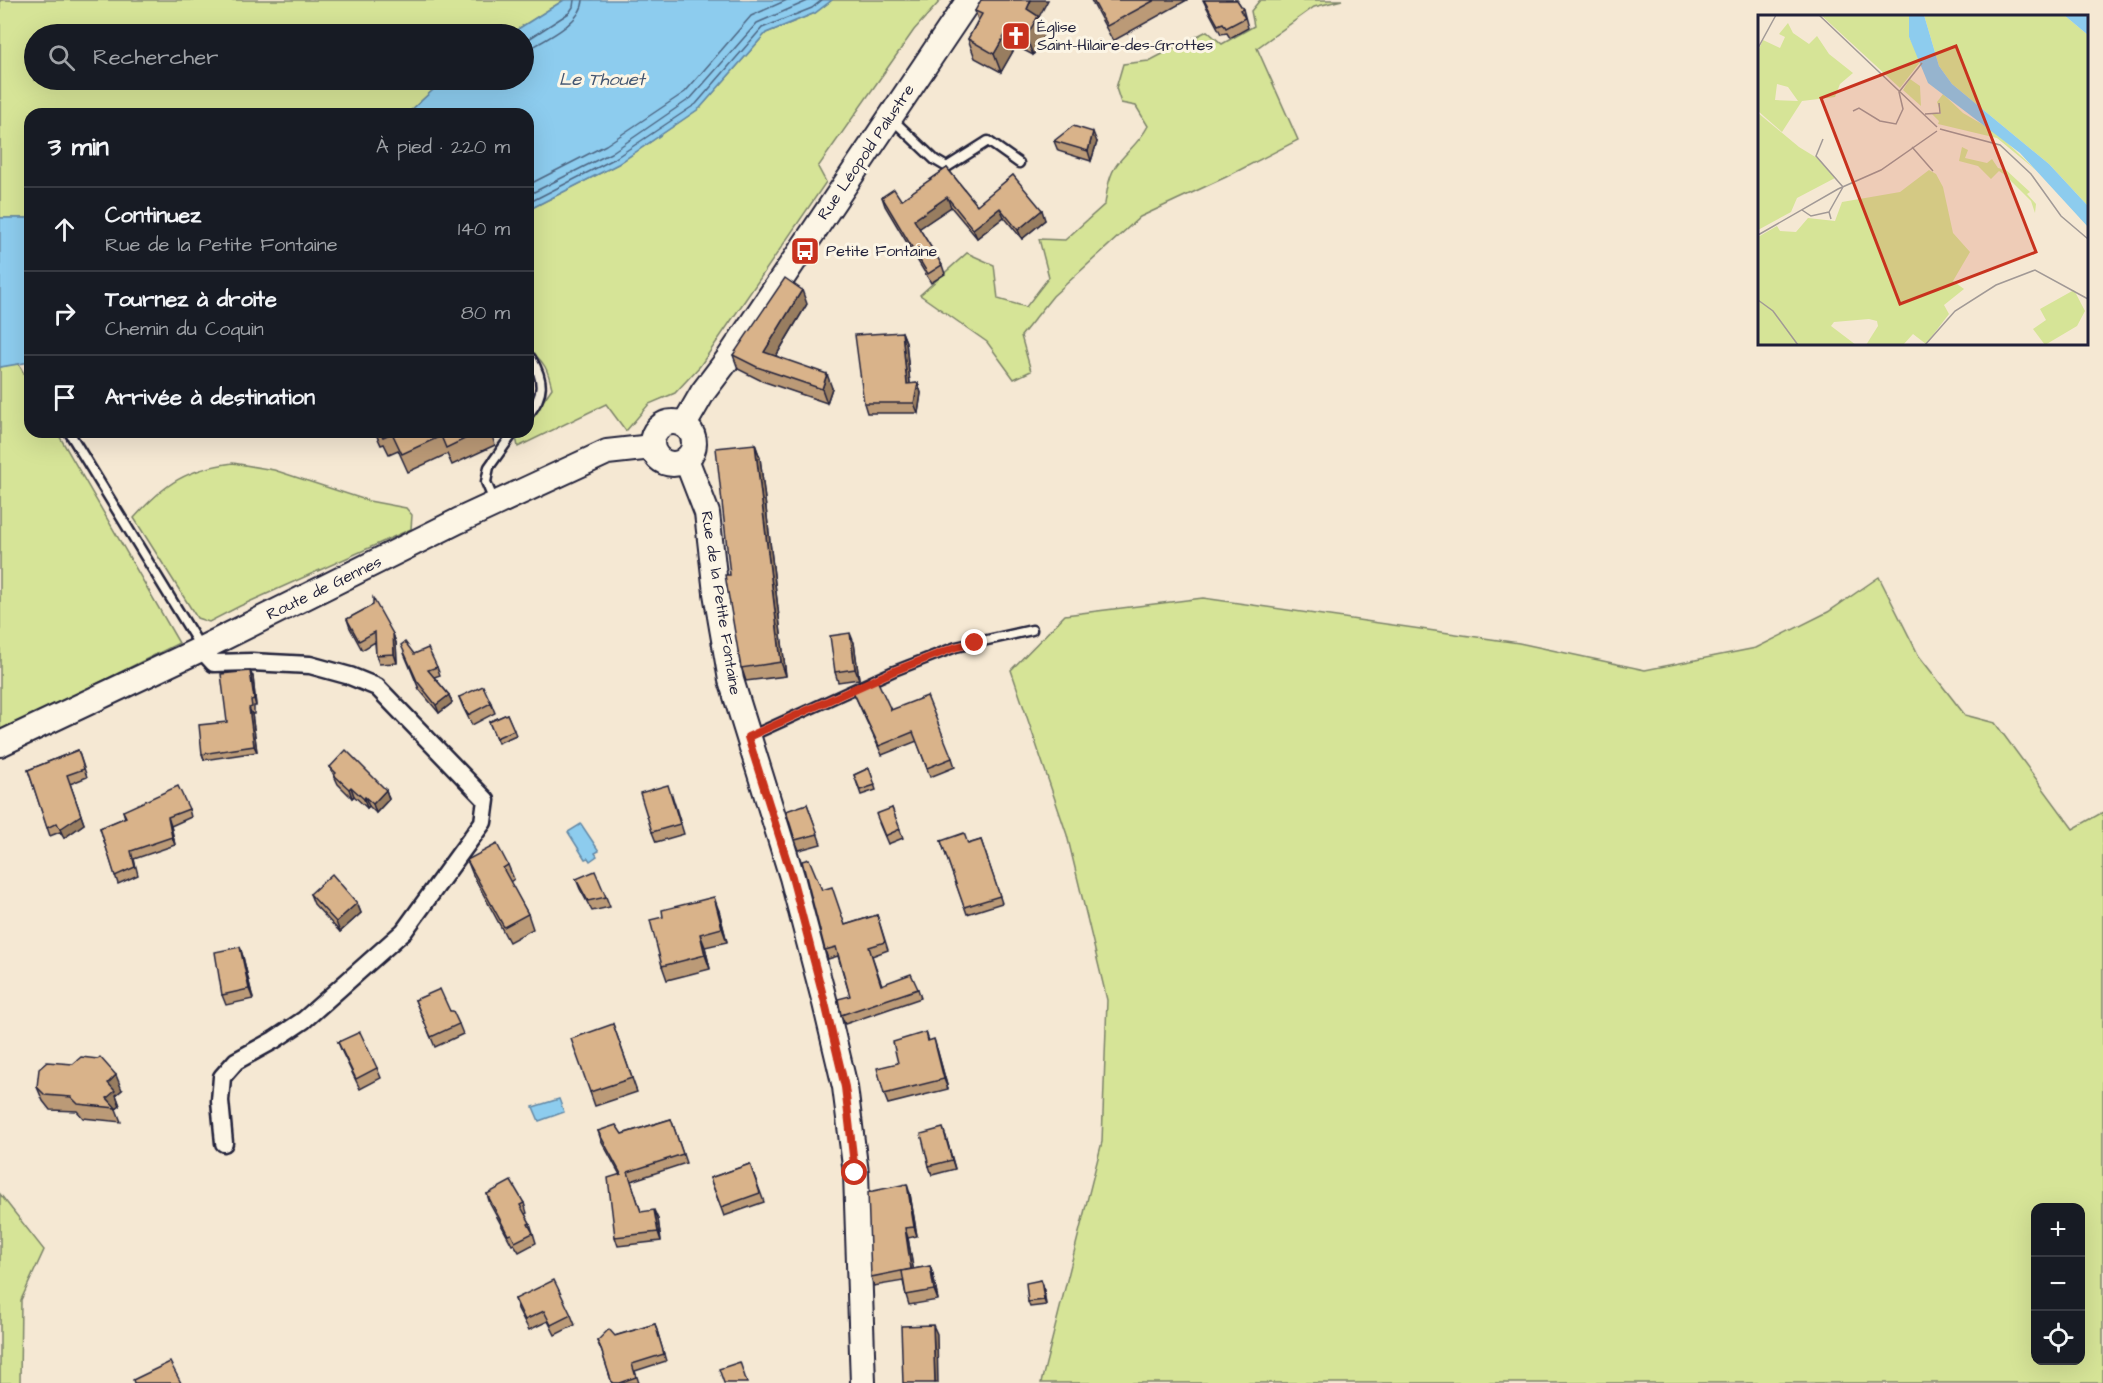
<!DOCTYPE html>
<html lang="fr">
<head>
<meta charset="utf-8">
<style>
	:root { --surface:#171b24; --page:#20242c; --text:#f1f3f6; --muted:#9ea1a6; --line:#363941 }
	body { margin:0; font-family:"Architects Daughter",sans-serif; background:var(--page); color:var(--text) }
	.controls { position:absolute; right:18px; bottom:18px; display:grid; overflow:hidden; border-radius:12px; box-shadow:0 6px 24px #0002 }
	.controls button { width:54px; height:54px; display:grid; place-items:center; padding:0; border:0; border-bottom:2px solid var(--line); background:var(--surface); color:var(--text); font:30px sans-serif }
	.stop { position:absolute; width:18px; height:18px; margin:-14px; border:4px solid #c8321e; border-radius:50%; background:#fff }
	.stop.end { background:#c8321e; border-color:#fff; box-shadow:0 2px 6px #0008 }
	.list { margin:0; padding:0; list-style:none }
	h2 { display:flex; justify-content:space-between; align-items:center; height:78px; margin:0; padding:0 24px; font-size:26px }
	h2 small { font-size:20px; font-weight:400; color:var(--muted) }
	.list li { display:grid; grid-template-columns:39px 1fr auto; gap:18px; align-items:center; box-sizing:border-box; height:84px; padding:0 24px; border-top:2px solid var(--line) }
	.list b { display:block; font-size:22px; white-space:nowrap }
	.list p { margin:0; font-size:20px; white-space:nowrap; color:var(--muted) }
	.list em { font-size:20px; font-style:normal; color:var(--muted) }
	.icon { flex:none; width:33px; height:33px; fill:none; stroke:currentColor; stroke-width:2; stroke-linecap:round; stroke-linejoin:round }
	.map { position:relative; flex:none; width:2103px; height:1383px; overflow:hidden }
	.search { position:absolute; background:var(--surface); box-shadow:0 6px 24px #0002; left:24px; top:24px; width:510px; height:66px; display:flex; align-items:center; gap:15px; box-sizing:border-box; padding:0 21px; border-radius:33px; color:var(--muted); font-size:22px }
	.panel { position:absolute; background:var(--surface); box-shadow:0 6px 24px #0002; left:24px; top:108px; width:510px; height:330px; border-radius:18px }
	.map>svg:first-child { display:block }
</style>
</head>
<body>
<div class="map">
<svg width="2103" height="1383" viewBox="0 0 2103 1383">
	<rect width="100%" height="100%" fill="#f5e8d3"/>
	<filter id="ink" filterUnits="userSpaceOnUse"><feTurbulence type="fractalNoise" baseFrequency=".0167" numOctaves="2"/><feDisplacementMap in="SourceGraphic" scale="12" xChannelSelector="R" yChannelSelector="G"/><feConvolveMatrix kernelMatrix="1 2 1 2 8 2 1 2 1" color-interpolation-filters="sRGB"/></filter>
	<g filter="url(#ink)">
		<g fill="#d6e497" stroke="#7c8369" stroke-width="1.5" fill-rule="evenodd">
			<polygon points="0,0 564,0 510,34 34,34 34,80 444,80 407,114 30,114 30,218 0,218"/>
			<path d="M832,0H941L914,30L818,167L826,182L700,366L675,393L649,404L626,431L606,404L518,447L516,437L520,432H528V423L552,388C548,371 545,360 528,351V210L618,164L700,108L766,33L815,13Z"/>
			<path d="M1260,0H1342L1314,7L1257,48L1298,140L1226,177L1140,217L1053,296L1021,336L1031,371L1014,379L987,342L920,295L967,253L994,265L998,299L1026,307L1049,277L1039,239L1065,240L1105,204C1107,190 1109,174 1118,163C1129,149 1139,143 1148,126L1136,106L1121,103L1116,88L1123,64L1149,61L1207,31L1222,44L1254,26L1251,11Z"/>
			<polygon points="18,363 30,384 30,432 57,432 179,643 0,732 0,367"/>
			<path d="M233,463L274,470L369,501L406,508L412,515L411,529L240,606L209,622L197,618L134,518C165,483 187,469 233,463Z"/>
			<path d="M1879,577L1919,656L1965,715L1995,723L2073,829L2103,812V1383H1041L1102,1142L1107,1000L1067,835L1011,670L1065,615L1203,598L1519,643L1645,670L1756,648L1828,612ZM2036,1208H2080V1360H2036Z"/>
			<polygon points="0,1194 44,1250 21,1300 20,1383 0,1383"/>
		</g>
		<g fill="#8dccee" stroke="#6288a6" stroke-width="1.5">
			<polygon points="564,0 832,0 815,13 766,33 700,108 618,164 528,210 528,114 407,114 444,80 524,80 524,34 510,34"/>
			<polygon points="0,218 30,218 30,362 0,367"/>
			<polygon points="581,824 599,851 595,853 597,856 590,861 588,858 585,859 568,832"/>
			<polygon points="559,1099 564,1112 539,1121 533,1107"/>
		</g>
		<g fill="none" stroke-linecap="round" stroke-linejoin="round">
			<g stroke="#4d6683" stroke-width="1.5">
				<polyline points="524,42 569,13 573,7 574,0"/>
				<path d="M524,52C542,41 582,24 583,0"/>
				<polyline points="528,185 606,145 685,92 751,16 787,0"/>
				<polyline points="528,195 611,153 691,98 757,23 810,0"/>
				<polyline points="528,203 614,159 696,104 762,28 812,8 822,0"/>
			</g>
			<g stroke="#22223b" stroke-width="13">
				<g id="lane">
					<polyline points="893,120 935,160 947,167 988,141 1019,163"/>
					<path d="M528,357L531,358C544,380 545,394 528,415"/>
					<polyline points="69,432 201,648"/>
					<polyline points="494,501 486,482 489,467 514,432"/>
					<polyline points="751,736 894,671 956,647 1032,630"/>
				</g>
			</g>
			<g stroke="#22223b" stroke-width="21">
				<polyline id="street" points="201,649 214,663 251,662 310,665 350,676 377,687 486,800 483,822 404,931 304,1020 274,1040 236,1061 222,1077 220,1101 224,1143"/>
			</g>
			<g stroke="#22223b" stroke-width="28">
				<g id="secondary">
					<circle cx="673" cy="443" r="21"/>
					<polyline points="684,425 703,392 728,359 969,0"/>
					<polyline points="686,459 707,513 716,593 731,680 792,877 825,1003 845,1087 856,1173 863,1383"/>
					<polyline points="0,744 201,649 458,521 607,452 652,447"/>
				</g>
			</g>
			<use href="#lane" stroke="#fcf5e5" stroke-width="8"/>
			<use href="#street" stroke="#fcf5e5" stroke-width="16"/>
			<use href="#secondary" stroke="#fcf5e5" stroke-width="24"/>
		</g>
		<g fill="#bb9a77" stroke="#22223b" stroke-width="1.5">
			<polygon points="1091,0 1187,0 1113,41"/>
			<polygon points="1203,0 1237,0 1243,9 1248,28 1230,38 1227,33 1221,34 1206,6"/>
			<polygon points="975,11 1039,17 1045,34 1033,55 1016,46 1001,72 975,58 968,39 978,20"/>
			<polygon points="1054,141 1097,142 1091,161 1058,151"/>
			<polygon points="947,168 977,205 1013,175 1045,220 1022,239 1004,217 977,238 951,207 919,228 942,265 945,274 931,283 885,206 882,197 901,200"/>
			<polygon points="807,304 776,356 832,388 827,403 762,381 738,369 733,355"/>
			<polygon points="902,332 906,342 910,384 918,383 921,393 918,413 867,413 864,403"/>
			<polygon points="375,432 491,432 495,445 452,465 447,454 408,472 398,450 389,454 384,444 381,445"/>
			<polygon points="755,444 760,458 786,676 746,681 740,663 730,575"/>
			<polygon points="373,605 393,634 396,643 397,663 379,664 376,655 375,642 362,650 350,628 347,619"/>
			<polygon points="854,643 859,679 838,682 835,672"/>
			<polygon points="404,653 414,654 437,667 440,675 434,677 449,695 452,703 439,713 419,689"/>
			<polygon points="253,677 256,706 254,706 254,714 252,714 257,752 204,760 202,754 227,722"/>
			<polygon points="851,687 891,710 952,758 955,767 930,777 917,741 882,755"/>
			<polygon points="459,697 491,703 495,713 472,725 463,707"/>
			<polygon points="507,714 516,735 498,743 489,722"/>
			<polygon points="78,750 87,777 70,784 84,824 64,838 60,832 50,836 28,770"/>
			<polygon points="330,767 386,790 389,799 376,813 369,806 367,808 354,796 352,798 338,784"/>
			<polygon points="869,768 876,790 861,795 854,775"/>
			<polygon points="672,795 684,834 656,842 652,832"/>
			<polygon points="807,804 821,844 799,850 795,840"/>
			<polygon points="892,808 903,838 888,844 879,823"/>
			<polygon points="189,809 191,817 171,826 175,845 134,859 138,875 118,884 100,828 125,818 123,811"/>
			<polygon points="981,840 1002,903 967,914 941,841 968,844"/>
			<polygon points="467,860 508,865 514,879 510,882 528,914 533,929 509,942 473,875"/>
			<polygon points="576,879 606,897 610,907 592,911 580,889"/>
			<polygon points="822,890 845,925 877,915 888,950 872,956 882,985 918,989 921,998 845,1024 841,1015 850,996 838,956 828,959 825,950"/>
			<polygon points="310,894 357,903 361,913 340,932 314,904"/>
			<polygon points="719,911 727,942 705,947 710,969 667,980 662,966"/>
			<polygon points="240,947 243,957 253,999 226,1005 222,995"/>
			<polygon points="415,1000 450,1011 459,1024 463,1034 435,1047"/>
			<polygon points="613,1024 637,1092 595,1106 590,1092"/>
			<polygon points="926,1032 929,1041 937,1049 948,1089 888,1104 884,1094 898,1063"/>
			<polygon points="338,1042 377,1068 381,1078 360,1089 342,1052"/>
			<polygon points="37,1087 122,1090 116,1095 120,1106 116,1109 121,1122 83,1118 77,1111 50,1110 43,1101"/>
			<polygon points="671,1119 686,1163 631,1181 641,1212 658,1219 661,1241 618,1246 615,1237 620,1175 601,1140 598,1131 622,1134"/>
			<polygon points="946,1137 955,1169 932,1175 929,1166"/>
			<polygon points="750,1164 764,1202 724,1216 710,1178"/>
			<polygon points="487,1194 524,1203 527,1213 525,1214 530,1223 536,1243 519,1252 514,1244 512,1245 490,1204"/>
			<polygon points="910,1194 917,1236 908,1238 913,1269 930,1266 933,1275 938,1300 909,1305 906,1295 903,1281 874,1286 871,1277"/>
			<polygon points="1043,1285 1046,1305 1030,1307 1028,1302"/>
			<polygon points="515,1299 571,1315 575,1325 555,1335 548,1321 529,1330 518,1309"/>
			<polygon points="655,1324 666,1361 635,1371 639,1383 612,1383 602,1352 597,1341"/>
		</g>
		<g fill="#987d61" stroke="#22223b" stroke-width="1.5">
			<polygon points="1031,0 1048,0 1039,17 1045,34 1033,55 1026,37 1027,9"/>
			<polygon points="1009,28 1016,46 1001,72 994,54"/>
			<polygon points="1093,132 1097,142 1091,161 1088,151"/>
			<polygon points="947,197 951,207 917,230 914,220"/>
			<polygon points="1000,208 1004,217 977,238 973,229"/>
			<polygon points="1042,210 1045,220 1022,239 1018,230"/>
			<polygon points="802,290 807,304 770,366 764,352"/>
			<polygon points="902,332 906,342 911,394 907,384"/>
			<polygon points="827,374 832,388 827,403 822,389"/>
			<polygon points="918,383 921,393 918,413 914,403"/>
			<polygon points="755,444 760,458 786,676 781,662"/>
			<polygon points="850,633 854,643 859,679 855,669"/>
			<polygon points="393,634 396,643 397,663 394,654"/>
			<polygon points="250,671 253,677 256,706 254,699"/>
			<polygon points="449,695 452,703 439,713 436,705"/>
			<polygon points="249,708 252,714 257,752 254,746"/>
			<polygon points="70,784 84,824 64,838 60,829"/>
			<polygon points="351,787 354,796 352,798 349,789"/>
			<polygon points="386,790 389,799 376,813 373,804"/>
			<polygon points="365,797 369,806 367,808 364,799"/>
			<polygon points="168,817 171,826 175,845 172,837"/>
			<polygon points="714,897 719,911 727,942 722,928"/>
			<polygon points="357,903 361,913 340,932 336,922"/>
			<polygon points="700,934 705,947 710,969 705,955"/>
			<polygon points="240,947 243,957 253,999 249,989"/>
			<polygon points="934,1039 937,1049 948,1089 944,1079"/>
			<polygon points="116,1075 122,1090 116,1095 120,1106 116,1109 107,1098 108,1083"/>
			<polygon points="943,1128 946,1137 955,1169 952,1160"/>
			<polygon points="907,1184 910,1194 917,1236 914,1227"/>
			<polygon points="654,1210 658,1219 661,1241 658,1232"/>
			<polygon points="905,1228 908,1238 915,1278 911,1269"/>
			<polygon points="930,1266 933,1275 938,1300 934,1290"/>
			<polygon points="1041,1280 1043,1285 1046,1305 1044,1300"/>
			<polygon points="933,1325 937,1334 938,1383 935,1383"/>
		</g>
		<g fill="#d9b38a" stroke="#22223b" stroke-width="1.5">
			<polygon points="981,0 1031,0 1027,9 1038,16 1026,37 1009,28 994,54 968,39 982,14 975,11"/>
			<polygon points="1093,0 1155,0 1107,26"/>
			<polygon points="1204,0 1237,0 1243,9 1240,10 1245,18 1226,28 1223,23 1218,25"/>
			<polygon points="1073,126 1093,132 1088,151 1054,141"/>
			<polygon points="947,168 977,205 1013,175 1042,210 1018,230 1000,208 973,229 947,197 914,220 942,265 928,274 882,197 894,189 901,200"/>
			<polygon points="785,278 802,290 764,352 827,374 822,389 757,367 733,355"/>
			<polygon points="902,332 907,384 918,383 914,403 864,403 855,335"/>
			<polygon points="380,432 479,432 446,448 441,436 402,454 392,433 383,437"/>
			<polygon points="755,444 781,662 741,668 725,575 730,575 716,448"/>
			<polygon points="373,598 393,634 394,654 376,655 375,632 359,641 347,619 373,605"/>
			<polygon points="850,633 855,669 835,672 830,636"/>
			<polygon points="405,642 414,654 428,648 437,667 428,670 449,695 436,705 417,681 401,645"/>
			<polygon points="250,671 254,699 251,700 252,707 249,708 254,746 202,754 199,725 227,722 221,674"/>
			<polygon points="867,679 877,680 891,710 927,696 952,758 927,768 913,732 879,746 851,687"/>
			<polygon points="483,686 491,703 468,715 459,697"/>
			<polygon points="507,714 514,730 496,738 489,722"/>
			<polygon points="78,750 84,769 67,775 81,815 60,829 57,823 47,828 28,770"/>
			<polygon points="346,750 386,790 373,804 365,797 364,799 351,787 349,789 334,775 336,773 330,767"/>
			<polygon points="869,768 875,785 860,790 854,775"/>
			<polygon points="668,785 680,824 652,832 640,793"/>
			<polygon points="178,786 189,809 168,817 172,837 131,851 135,867 115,876 100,828 126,817 123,811"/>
			<polygon points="807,804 818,834 795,840 786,811"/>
			<polygon points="892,808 900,829 885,836 876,814"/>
			<polygon points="964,833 968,844 981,840 1000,896 964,907 941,841"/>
			<polygon points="497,844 508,865 503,868 528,914 504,927 467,860"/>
			<polygon points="809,859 822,890 832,887 845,925 877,915 885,942 869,947 881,985 911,974 918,989 841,1015 838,999 850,996 836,947 825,950 802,861"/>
			<polygon points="595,871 606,897 588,901 576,879"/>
			<polygon points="332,874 357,903 336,922 310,894"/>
			<polygon points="714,897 722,928 700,934 705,955 662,966 650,920 663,917 662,910"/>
			<polygon points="240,947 249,989 222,995 215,952"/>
			<polygon points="440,989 450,1011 453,1011 459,1024 431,1037 415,1000"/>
			<polygon points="613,1024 632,1078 590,1092 571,1039"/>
			<polygon points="360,1032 377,1068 356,1079 338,1042"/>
			<polygon points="926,1032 928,1041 934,1039 944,1079 884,1094 877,1068 898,1063 893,1042"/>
			<polygon points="81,1057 98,1059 100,1057 116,1075 108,1083 115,1091 107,1098 116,1108 78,1104 71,1097 45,1095 37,1087 39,1069 47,1062 73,1064"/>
			<polygon points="671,1119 683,1154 628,1172 641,1212 654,1210 658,1232 615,1237 608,1178 621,1174 598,1131 616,1125 622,1134"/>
			<polygon points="943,1128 952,1160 929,1166 921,1134"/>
			<polygon points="750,1164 760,1193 721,1207 710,1178"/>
			<polygon points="511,1181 524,1203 520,1205 530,1223 528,1224 533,1233 515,1242 511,1234 508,1235 487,1194"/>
			<polygon points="907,1184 914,1227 905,1228 911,1269 871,1277 868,1192"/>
			<polygon points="930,1266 934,1290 906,1295 902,1271"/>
			<polygon points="554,1280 571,1315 551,1325 544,1311 525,1320 515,1299"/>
			<polygon points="1041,1280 1044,1300 1028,1302 1026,1283"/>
			<polygon points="655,1324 664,1354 632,1364 636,1377 619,1383 612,1383 600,1346 597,1341 609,1329 615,1336"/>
			<polygon points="933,1325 935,1383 903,1383 901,1326"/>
			<polygon points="170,1362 181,1383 134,1383 133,1380"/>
			<polygon points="740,1362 747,1383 724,1383 719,1369"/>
		</g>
	</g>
	<g fill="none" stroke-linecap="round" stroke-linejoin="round" filter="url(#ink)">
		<polyline stroke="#c8321e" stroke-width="8" points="855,1173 845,1087 825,1003 792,877 748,737 894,671 956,647 975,643"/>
	</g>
	<defs>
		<g id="church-square" transform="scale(1.5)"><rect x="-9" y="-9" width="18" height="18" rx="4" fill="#c8321e" stroke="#fcf5e5"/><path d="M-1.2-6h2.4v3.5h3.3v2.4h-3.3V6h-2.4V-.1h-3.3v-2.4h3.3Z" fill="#fff"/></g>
		<g id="bus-square" transform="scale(1.5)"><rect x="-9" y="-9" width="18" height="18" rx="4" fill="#c8321e" stroke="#fcf5e5"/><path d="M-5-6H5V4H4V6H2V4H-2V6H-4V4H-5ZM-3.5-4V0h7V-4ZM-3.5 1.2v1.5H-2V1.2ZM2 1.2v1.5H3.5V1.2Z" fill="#fff"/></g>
	</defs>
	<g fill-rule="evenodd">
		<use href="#church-square" x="1016" y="36"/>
		<use href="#bus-square" x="805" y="251"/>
	</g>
	<g text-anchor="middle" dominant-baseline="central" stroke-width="6" stroke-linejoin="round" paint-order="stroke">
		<g font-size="16" fill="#22223b" stroke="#fcf5e5" text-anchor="start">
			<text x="1037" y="27">Église<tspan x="1037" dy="18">Saint-Hilaire-des-Grottes</tspan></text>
			<text x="826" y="251">Petite Fontaine</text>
		</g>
		<g font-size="16" fill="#22223b" stroke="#fcf5e5">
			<text transform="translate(866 152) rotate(-56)">Rue Léopold Palustre</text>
			<text transform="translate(324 588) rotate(-26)">Route de Gennes</text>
			<text transform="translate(721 603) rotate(81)">Rue de la Petite Fontaine</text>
		</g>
		<g font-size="18" font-style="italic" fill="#425571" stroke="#fcf5e5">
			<text x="602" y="79">Le Thouet</text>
		</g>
	</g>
	<g transform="translate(1758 15)">
		<rect width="330" height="330" fill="#f5e8d3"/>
		<path d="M63,0H151V22L163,46L142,73ZM166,0H306L330,20V191L291,149L194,69L181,51ZM30,8L35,18L51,29L59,21L71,39L95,58L82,69L77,82L44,86L24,117L0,96V36L5,25L22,33L27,22L21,19ZM19,69L30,72L40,86L17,85ZM152,64L162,71L163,91L145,75ZM185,79L205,98L239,118L279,156L239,123L180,109L181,106L174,99H183L179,87ZM0,98L41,132L59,143L77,163L39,183L33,197L0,215ZM204,132L210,135L207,143L229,148L234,144L240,153L248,155L272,177L269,179L278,189L277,198L273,186L247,160L241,156L233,164L220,151L201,146ZM171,155L178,159L185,172L195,218L212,237L195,266L206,274L186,290L191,299L168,329L155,319L145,330H108L120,311L119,306L111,304L76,307L73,311L98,330H0V222L19,211L22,216L38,217L50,203L77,206L84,187L142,177ZM316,275L327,296L319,311L287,330L275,314L288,305L282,294Z" fill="#d6e497" fill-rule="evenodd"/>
		<path d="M151,0H166L181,51L194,69L291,149L330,191V212L262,138L170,68L151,22ZM306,0H330V20Z" fill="#8dccee"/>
		<path fill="none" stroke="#a19996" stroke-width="1.5" d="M61,0L179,112M0,33L18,0M95,96L101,93L122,106L138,109L145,94L141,77L164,48M167,99L182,98L181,88M182,114L242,130L273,159L303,201L330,224M65,124L58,141L85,172M154,132L175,156M44,195L53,201L71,197M73,204L71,197L85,172M0,220L80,174L123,155L179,116M0,285L15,296L40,330M167,330L197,296L238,270L277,255L330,284"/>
		<path fill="#c8321e" fill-opacity="0.15" stroke="#c8321e" stroke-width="3" d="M198,31L278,237L142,289L63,83Z"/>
		<rect width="330" height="330" fill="none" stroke="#22223b" stroke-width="3"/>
	</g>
</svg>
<div class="controls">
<button>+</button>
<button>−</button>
<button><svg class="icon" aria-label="locate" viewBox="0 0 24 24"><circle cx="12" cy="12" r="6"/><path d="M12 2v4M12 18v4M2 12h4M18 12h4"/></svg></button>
</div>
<div class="stop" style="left:855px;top:1173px"></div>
<div class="stop end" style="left:975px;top:643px"></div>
<div class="search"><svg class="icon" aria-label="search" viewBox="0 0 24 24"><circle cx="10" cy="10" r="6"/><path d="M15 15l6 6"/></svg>Rechercher</div>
<section class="panel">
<h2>3 min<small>À pied · 220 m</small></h2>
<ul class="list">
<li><svg class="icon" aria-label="ahead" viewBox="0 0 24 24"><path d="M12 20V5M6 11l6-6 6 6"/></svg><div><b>Continuez</b><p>Rue de la Petite Fontaine</p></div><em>140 m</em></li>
<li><svg class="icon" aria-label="right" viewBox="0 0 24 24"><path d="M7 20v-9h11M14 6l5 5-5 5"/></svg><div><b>Tournez à droite</b><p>Chemin du Coquin</p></div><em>80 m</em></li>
<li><svg class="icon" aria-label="arrive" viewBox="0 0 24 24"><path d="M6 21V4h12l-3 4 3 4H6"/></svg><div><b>Arrivée à destination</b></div></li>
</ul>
</section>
</div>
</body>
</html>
